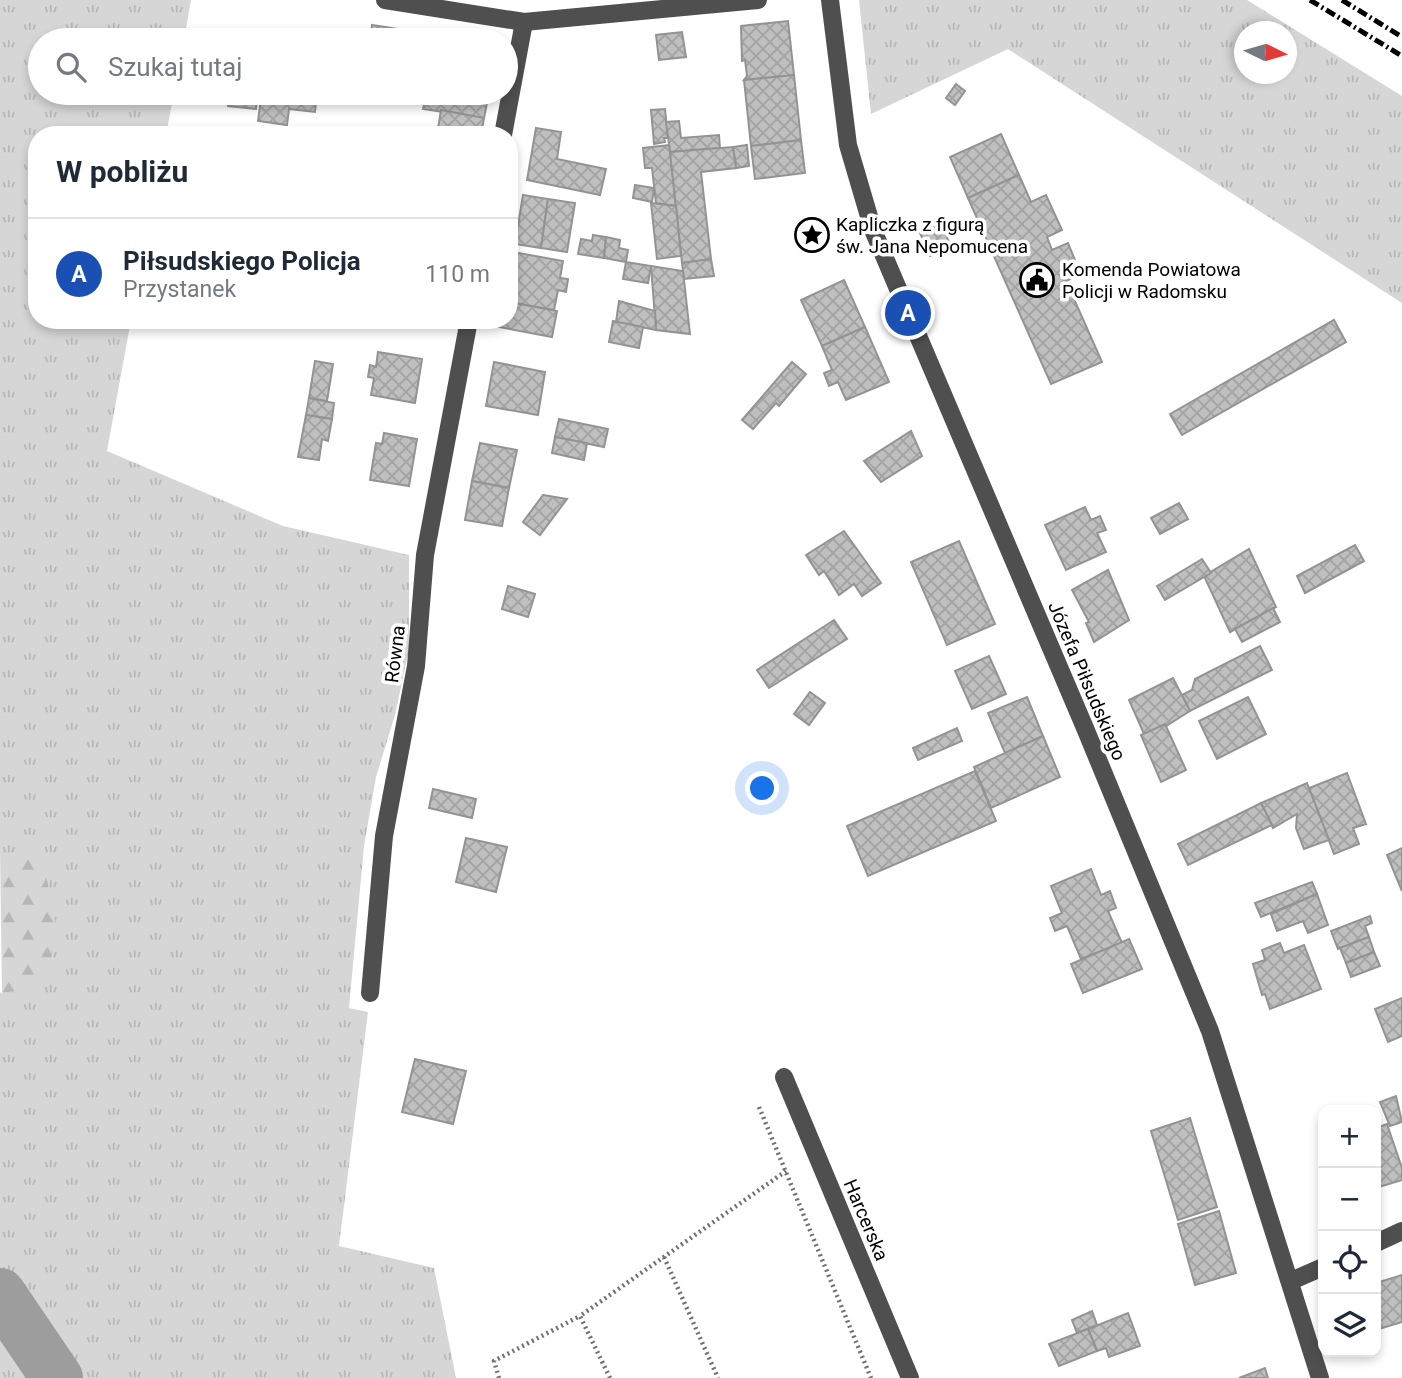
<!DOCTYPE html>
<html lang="pl">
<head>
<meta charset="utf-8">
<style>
	:root { --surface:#fff; --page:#f6f6f7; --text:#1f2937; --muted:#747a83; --line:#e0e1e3; --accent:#db2777 }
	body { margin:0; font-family:Roboto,sans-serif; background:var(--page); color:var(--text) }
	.controls { position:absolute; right:21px; bottom:21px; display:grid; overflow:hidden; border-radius:14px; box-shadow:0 4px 10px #0003 }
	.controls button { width:63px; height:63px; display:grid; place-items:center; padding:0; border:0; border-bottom:2px solid var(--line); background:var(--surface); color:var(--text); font:35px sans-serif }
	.compass { position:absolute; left:1234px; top:21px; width:63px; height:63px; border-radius:50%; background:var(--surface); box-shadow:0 4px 10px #0003; rotate:95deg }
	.you { position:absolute; left:763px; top:789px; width:24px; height:24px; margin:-18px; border:5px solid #fff; border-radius:50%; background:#1a73e8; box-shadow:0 0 0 10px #1a73e833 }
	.badge { display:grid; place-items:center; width:46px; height:46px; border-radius:50%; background:var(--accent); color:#fff; font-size:23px; font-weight:700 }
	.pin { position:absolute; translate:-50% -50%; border:4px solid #fff; box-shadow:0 2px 7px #0006 }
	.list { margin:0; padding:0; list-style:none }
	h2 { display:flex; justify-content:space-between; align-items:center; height:91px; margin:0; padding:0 28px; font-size:30px }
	h2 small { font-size:23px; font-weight:400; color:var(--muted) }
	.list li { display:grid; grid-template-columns:46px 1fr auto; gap:21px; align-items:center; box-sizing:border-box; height:112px; padding:0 28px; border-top:2px solid var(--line) }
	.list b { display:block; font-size:26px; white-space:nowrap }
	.list p { margin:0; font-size:23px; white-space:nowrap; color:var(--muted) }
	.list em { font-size:23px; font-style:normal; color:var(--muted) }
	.icon { flex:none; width:38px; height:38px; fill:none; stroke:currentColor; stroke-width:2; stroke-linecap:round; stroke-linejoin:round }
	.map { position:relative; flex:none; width:1402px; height:1378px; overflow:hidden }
	.search { position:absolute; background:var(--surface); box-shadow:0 4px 10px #0003; left:28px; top:28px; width:490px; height:77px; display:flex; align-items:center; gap:18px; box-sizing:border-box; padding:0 24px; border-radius:38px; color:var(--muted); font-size:26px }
	.panel { position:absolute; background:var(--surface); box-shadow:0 4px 10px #0003; left:28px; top:126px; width:490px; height:203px; border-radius:28px }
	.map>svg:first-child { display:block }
</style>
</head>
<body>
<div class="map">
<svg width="1402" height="1378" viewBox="0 0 1402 1378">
	<defs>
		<pattern id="grass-tufts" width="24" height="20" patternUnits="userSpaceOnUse" patternTransform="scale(1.75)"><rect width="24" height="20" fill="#d6d6d6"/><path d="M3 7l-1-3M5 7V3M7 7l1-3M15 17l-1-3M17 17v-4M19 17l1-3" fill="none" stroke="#b6b6b6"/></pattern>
		<pattern id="forest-firs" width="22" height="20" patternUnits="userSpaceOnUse" patternTransform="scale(1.75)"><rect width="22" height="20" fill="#d6d6d6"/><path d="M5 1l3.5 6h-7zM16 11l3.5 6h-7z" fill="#b6b6b6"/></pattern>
		<pattern id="building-cross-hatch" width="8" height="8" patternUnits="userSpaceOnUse" patternTransform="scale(1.75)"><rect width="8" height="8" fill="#bfbfbf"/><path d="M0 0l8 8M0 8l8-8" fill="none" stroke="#a2a2a2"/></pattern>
	</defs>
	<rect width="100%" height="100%" fill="#fff"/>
	<g fill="url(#grass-tufts)" fill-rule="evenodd">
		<polygon points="0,0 191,0 184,40 40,40 40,93 174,93 166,135 37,135 37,320 131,320 107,451 283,526 409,555 409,649 395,715 376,777 364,846 349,1008 368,1012 339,1246 434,1268 456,1378 0,1378 0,992 2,994 43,865 0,850"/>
		<path d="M859,0H1247L1402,96V303L1008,49L871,114ZM1244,32H1286V74H1244Z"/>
	</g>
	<polygon fill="url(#forest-firs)" points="0,850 44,864 55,921 48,979 2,994"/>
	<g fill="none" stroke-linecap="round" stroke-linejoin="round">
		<polyline stroke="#9d9d9d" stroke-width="52" points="0,1294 57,1378"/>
	</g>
	<g fill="url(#building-cross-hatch)" stroke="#939393" stroke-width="2">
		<polygon points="788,21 794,75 744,80 747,76 745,60 742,61 741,26"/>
		<polygon points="372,25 399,29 398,40 370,40"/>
		<polygon points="682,32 686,57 659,60 656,35"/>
		<polygon points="794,75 801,140 751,146 744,80"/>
		<polygon points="956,84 965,91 955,105 946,98"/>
		<polygon points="230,93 269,93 268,100 257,99 256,109 228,106"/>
		<polygon points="269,93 317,93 315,112 289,109 287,125 258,121 261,99 268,100"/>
		<polygon points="361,93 389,93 387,100"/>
		<polygon points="444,93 489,93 484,118 423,109 426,98 442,101"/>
		<polygon points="665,109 668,138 664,138 665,142 654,144 651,110"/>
		<polygon points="441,110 484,118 481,135 437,135"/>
		<polygon points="679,121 681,138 719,135 720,148 670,152 666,122"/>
		<polygon points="536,128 561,132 557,159 606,169 600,195 527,180"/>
		<polygon points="1001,134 1019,175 968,198 950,157"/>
		<polygon points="801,140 805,173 755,179 751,146"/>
		<polygon points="669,145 670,152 676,206 656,203 652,168 645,168 643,148"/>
		<polygon points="747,145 749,166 736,168 733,147"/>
		<polygon points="733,147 736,168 701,172 711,259 682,263 670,152"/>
		<polygon points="1019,175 1031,202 1046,195 1062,230 1047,237 1052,250 1068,243 1075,260 1066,264 1072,278 1066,281 1102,362 1051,384 968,198"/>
		<polygon points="635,185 654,188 652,202 633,198"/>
		<polygon points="523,195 548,199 541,248 515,244"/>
		<polygon points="548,199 575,203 567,252 541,248"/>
		<polygon points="651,203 676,206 681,256 657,259"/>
		<polygon points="942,224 951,248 930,256 920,233"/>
		<polygon points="593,235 606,237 604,258 578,254 581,239 592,241"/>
		<polygon points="606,237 620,240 619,248 628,250 626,262 604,258"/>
		<polygon points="513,252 563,261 560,278 568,279 566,292 558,290 554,310 509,302"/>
		<polygon points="711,259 714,276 684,279 682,263"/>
		<polygon points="626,262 651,266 648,283 623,279"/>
		<polygon points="651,266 683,271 690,334 656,330"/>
		<polygon points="844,280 865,327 822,346 801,300"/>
		<polygon points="619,301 655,311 656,330 616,322"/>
		<polygon points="509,302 557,311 552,337 499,327 501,320 509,320"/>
		<polygon points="1334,320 1346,342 1182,435 1170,414"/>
		<polygon points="613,321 643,327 639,348 609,342"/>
		<polygon points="865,327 889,382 846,400 838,382 829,386 824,373 832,370 822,346"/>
		<polygon points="378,352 422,359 415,403 371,395 374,378 368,377 370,365 376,367"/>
		<polygon points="315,361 333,364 327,401 309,398"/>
		<polygon points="494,362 545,372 538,415 486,406"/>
		<polygon points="792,362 806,374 779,406 776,403 753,429 742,420"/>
		<polygon points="309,398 334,403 332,419 306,415"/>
		<polygon points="306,415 332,419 328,441 322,439 319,460 298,457"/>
		<polygon points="559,419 608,429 604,447 555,437"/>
		<polygon points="911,431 922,456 881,482 864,461"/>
		<polygon points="384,433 417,439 409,486 370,480 376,443 382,444"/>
		<polygon points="555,437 587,443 584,460 552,453"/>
		<polygon points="480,443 517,450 509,488 472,481"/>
		<polygon points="472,481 509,488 502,526 465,520"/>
		<polygon points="543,495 567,499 540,535 523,522"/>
		<polygon points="1179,503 1188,519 1160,534 1151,518"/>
		<polygon points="1085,507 1091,520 1100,516 1106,530 1097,533 1106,552 1066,570 1045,525"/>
		<polygon points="844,531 881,583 862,596 854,584 839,595 824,571 819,575 806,555"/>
		<polygon points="959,541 995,624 947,645 911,562"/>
		<polygon points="1355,545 1364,561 1305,593 1297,576"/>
		<polygon points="1249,549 1276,607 1230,632 1204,576"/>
		<polygon points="1202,559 1211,573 1165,600 1157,586"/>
		<polygon points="1108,570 1129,620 1094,642 1086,623 1089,622 1072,590"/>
		<polygon points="508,586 535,594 528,617 502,609"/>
		<polygon points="1273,608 1280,622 1242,642 1235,629"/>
		<polygon points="834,620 847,639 769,688 757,670"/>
		<polygon points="1260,646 1272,670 1190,711 1182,695 1192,690 1195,679"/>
		<polygon points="989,656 1006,694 972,709 955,671"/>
		<polygon points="1173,678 1190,711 1166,726 1144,734 1129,700"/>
		<polygon points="810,692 825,703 809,725 794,714"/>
		<polygon points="1027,697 1043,736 1005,753 988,713"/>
		<polygon points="1248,697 1266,734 1217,759 1199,721"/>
		<polygon points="1165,724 1186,770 1161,782 1141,735"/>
		<polygon points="957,728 962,741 918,760 913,748"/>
		<polygon points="1043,736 1060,777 991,808 974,767"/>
		<polygon points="975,771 996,821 868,876 847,826"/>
		<polygon points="1347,773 1366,824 1353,828 1359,844 1334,854 1309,788"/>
		<polygon points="1307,783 1329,840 1304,849 1296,828 1297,814 1273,828 1261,803"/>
		<polygon points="433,789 476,799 472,818 429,808"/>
		<polygon points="1261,803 1272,825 1188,865 1178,844"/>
		<polygon points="466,838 507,847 496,892 456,882"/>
		<polygon points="1402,848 1402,891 1387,855"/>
		<polygon points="1091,869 1101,895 1110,891 1116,908 1108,911 1122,943 1081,959 1067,926 1055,931 1050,918 1062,913 1051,886"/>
		<polygon points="1312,882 1317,894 1261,917 1255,903"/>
		<polygon points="1317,894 1328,925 1308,933 1303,921 1277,931 1271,914"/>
		<polygon points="1370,916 1372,923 1365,926 1369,937 1338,949 1331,931"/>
		<polygon points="1369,937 1374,952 1346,963 1340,948"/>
		<polygon points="1129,939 1142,969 1083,993 1071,964"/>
		<polygon points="1280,943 1284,953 1304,945 1321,989 1270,1009 1265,994 1262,995 1253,964 1265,960 1262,950"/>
		<polygon points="1374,952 1380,966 1351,977 1346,963"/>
		<polygon points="1402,998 1402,1036 1388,1042 1375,1009"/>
		<polygon points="415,1059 466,1071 453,1124 402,1112"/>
		<polygon points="1396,1096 1402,1122 1390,1126 1380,1102"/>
		<polygon points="1190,1118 1217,1207 1178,1220 1151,1131"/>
		<polygon points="1387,1124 1402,1168 1402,1180 1376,1188 1376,1128"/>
		<polygon points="1219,1211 1236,1273 1195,1285 1178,1224"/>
		<polygon points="1402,1275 1402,1322 1376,1330 1376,1283"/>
		<polygon points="1092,1311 1097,1325 1077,1333 1072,1320"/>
		<polygon points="1128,1313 1140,1346 1109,1357 1106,1348 1097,1351 1088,1329"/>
		<polygon points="1088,1329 1097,1351 1059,1366 1049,1344"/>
		<polygon points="1265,1368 1268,1378 1239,1378"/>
	</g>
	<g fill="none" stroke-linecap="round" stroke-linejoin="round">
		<g stroke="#717171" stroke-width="4.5" stroke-dasharray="2 3.5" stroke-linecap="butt">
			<polyline points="759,1107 871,1378"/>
			<polyline points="664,1257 718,1378"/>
			<polyline points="499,1378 494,1361 580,1316"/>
			<polyline points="610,1378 580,1316 786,1171"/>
		</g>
		<g stroke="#4f4f4f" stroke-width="18">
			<polyline points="385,0 524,22 758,0"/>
			<polyline points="830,0 848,145 873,230 1085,728 1210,1031 1320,1378"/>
			<polyline points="503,135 524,22"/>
			<polyline points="370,993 384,836 416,666 425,555 469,320"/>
			<polyline points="784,1077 910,1378"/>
			<polyline points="1376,1243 1402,1231"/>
			<polyline points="1291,1281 1323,1267"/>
		</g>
		<g stroke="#000" stroke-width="5" stroke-dasharray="10 3.5 2 3.5" stroke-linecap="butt">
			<polyline points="1310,0 1402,56"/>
			<polyline points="1342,0 1402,37"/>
		</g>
	</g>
	<defs>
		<g id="sight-ring" transform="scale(1.75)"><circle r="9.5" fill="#fff" stroke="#000" stroke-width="1.5"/><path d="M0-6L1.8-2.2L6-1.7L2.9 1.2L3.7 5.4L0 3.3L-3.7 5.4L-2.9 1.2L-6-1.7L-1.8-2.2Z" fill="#000"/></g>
		<g id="civic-ring" transform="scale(1.75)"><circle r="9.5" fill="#fff" stroke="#000" stroke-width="1.5"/><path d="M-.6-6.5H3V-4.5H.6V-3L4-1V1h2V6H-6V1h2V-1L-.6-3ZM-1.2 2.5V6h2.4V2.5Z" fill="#000"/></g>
	</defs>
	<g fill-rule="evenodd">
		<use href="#sight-ring" x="812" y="235"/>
		<use href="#civic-ring" x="1037" y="280"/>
	</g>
	<g text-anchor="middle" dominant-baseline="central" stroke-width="7" stroke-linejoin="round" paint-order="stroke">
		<g font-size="19" fill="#000" stroke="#fff" text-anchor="start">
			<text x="836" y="224">Kapliczka z figurą<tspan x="836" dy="22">św. Jana Nepomucena</tspan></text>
			<text x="1062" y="269">Komenda Powiatowa<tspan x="1062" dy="22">Policji w Radomsku</tspan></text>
		</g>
		<g font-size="19" fill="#000" stroke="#fff">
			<text transform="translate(395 654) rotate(-83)">Równa</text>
			<text transform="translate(1087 681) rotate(67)">Józefa Piłsudskiego</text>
			<text transform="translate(866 1220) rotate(67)">Harcerska</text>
		</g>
	</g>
</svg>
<div class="controls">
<button>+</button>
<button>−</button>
<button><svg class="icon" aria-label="locate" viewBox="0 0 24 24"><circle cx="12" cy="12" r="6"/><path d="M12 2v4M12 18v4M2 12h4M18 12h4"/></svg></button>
<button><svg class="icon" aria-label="layers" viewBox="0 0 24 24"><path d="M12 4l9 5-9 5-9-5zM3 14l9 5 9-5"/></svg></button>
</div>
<svg class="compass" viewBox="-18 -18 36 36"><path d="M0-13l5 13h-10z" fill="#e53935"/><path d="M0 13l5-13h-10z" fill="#747a83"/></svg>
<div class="you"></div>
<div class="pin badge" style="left:908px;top:313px;background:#1a4fb4">A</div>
<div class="search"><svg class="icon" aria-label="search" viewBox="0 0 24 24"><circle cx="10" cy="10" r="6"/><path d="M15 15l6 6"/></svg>Szukaj tutaj</div>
<section class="panel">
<h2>W pobliżu<small></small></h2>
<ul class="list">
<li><span class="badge" style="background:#1a4fb4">A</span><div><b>Piłsudskiego Policja</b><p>Przystanek</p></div><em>110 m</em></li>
</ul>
</section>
</div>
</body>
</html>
